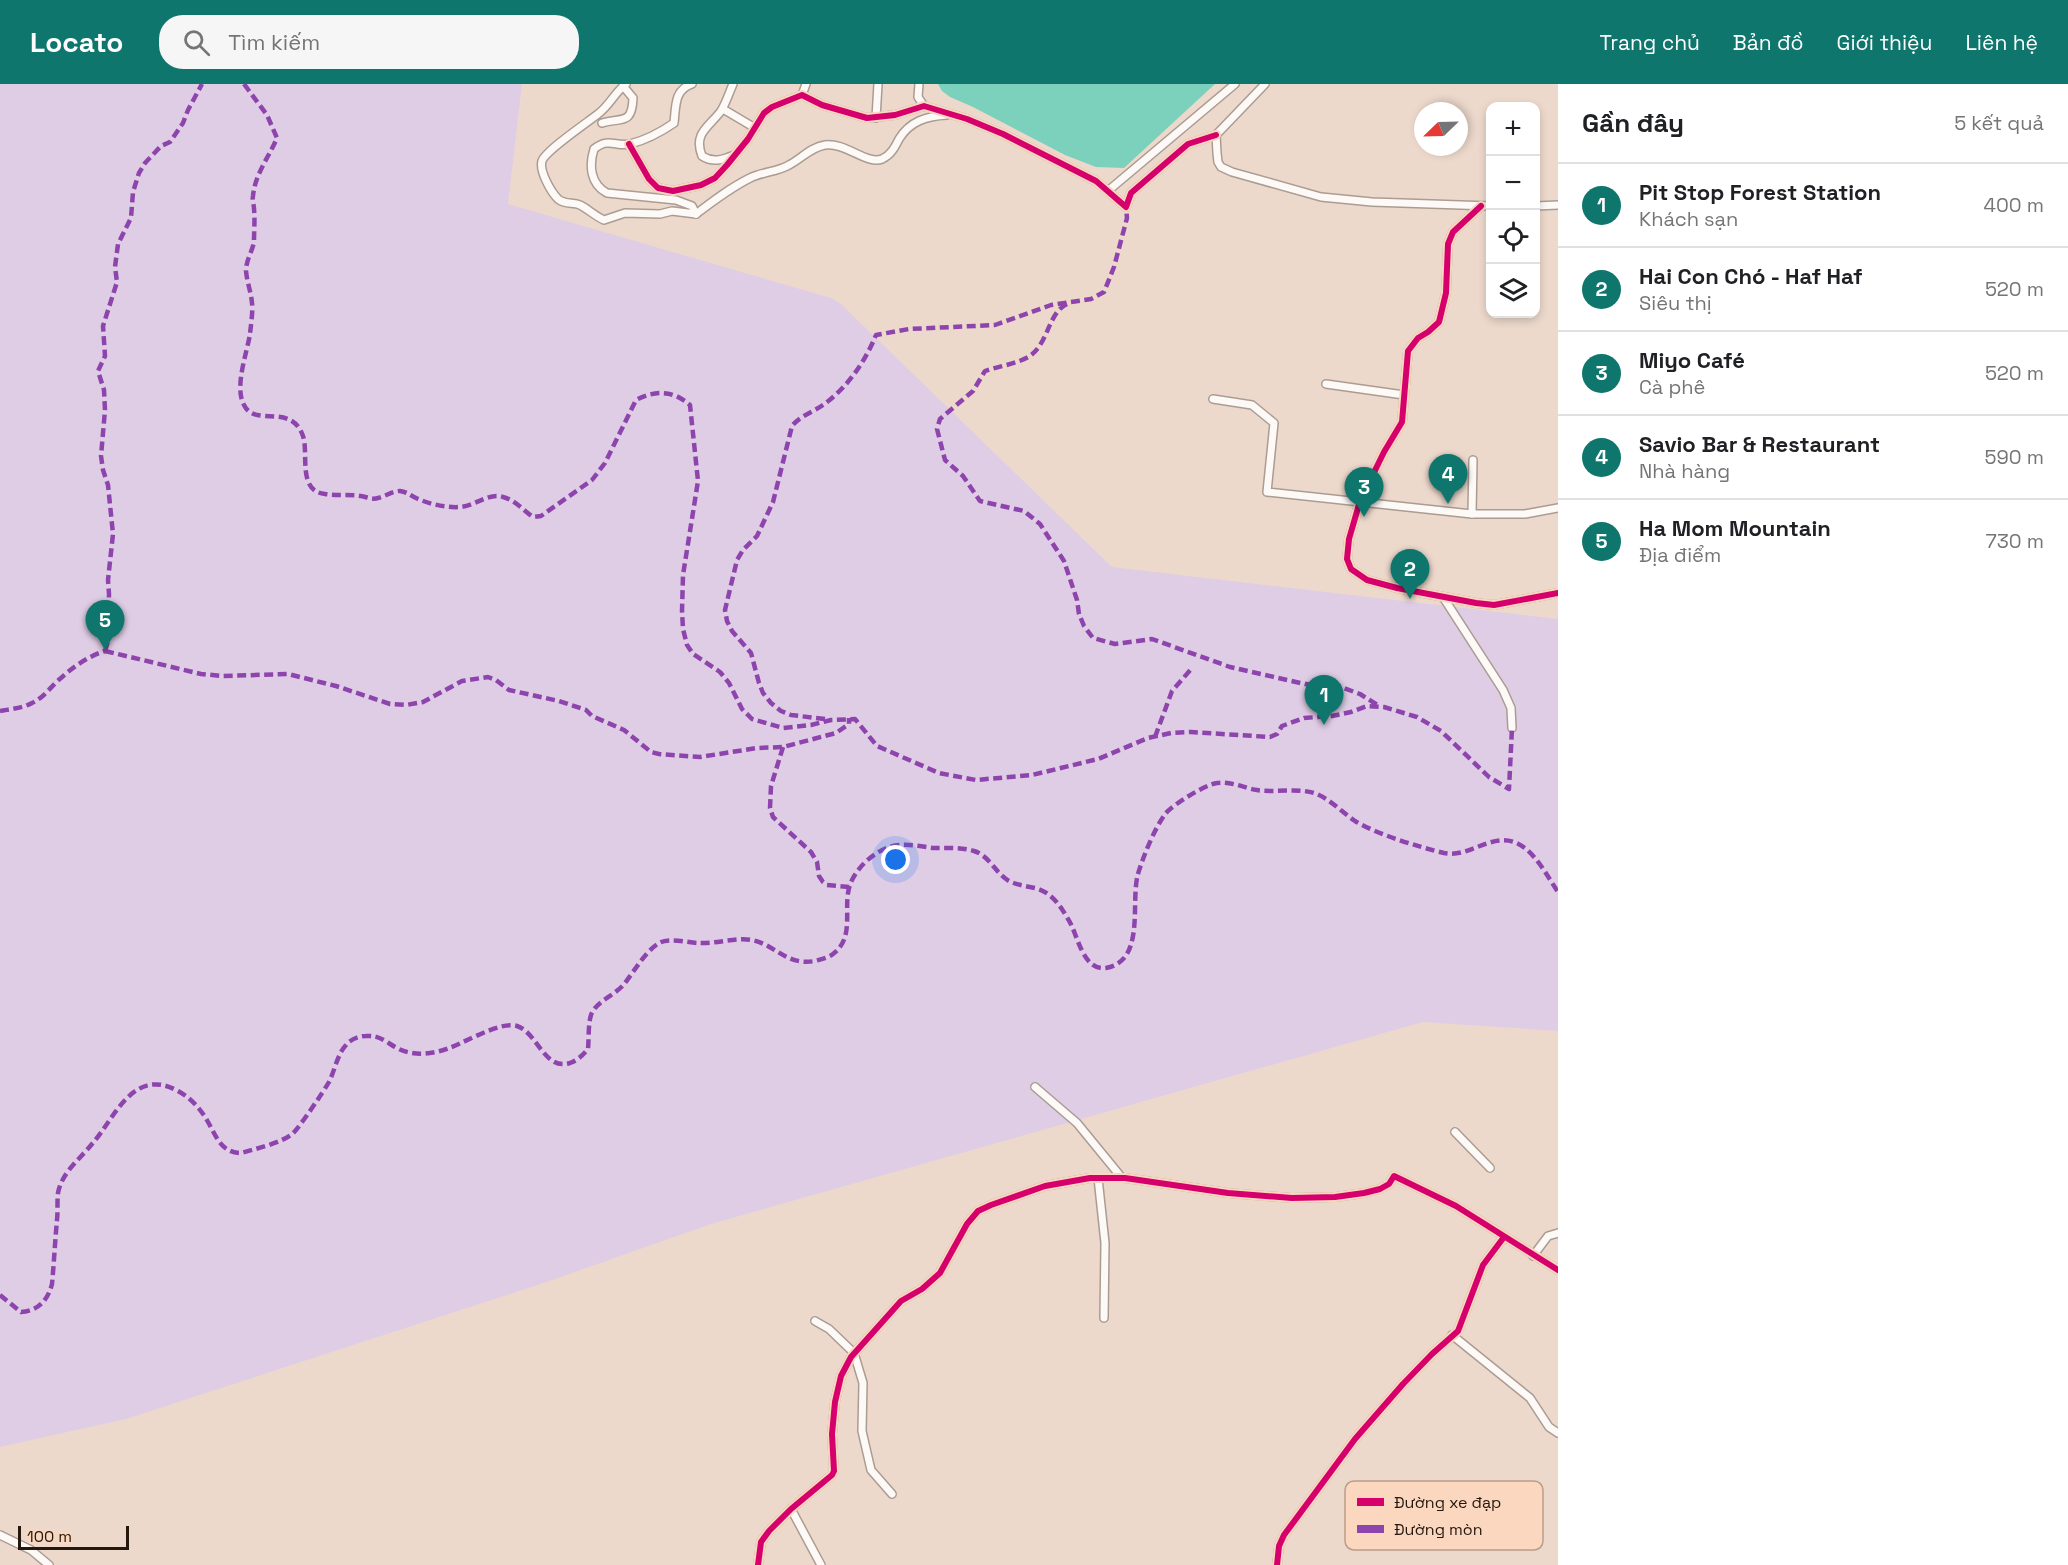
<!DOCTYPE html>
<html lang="vi">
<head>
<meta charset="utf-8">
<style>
	:root { --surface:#fff; --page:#f6f6f6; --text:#202124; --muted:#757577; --line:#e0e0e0; --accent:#0f766e }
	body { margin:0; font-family:"Space Grotesk",sans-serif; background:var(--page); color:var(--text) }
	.controls { position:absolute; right:18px; top:18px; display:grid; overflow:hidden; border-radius:12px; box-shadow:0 3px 9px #0003 }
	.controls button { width:54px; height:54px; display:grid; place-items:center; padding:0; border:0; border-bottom:2px solid var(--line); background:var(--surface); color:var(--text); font:30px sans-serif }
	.compass { position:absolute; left:1414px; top:18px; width:54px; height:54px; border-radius:50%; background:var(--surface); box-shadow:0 3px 9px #0003; rotate:247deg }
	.scale { position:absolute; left:18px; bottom:15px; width:111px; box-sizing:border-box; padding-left:6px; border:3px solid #23170e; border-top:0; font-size:16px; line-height:21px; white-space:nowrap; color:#23170e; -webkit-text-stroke:4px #fad7be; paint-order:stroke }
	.you { position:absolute; left:896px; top:776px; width:21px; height:21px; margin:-15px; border:4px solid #fff; border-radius:50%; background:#1a73e8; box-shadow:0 0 0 9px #1a73e833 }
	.badge { display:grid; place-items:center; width:39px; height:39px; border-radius:50%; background:var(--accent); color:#fff; font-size:20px; font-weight:700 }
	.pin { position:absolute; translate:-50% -50px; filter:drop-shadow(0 2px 3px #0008) }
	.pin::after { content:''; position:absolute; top:32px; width:21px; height:18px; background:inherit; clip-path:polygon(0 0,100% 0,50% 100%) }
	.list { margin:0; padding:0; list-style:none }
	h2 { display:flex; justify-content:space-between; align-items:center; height:78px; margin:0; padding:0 24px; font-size:26px }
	h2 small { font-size:20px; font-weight:400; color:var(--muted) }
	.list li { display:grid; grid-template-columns:39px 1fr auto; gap:18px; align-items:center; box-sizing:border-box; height:84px; padding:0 24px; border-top:2px solid var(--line) }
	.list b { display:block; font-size:22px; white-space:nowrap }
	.list p { margin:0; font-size:20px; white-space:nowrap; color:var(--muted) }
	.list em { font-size:20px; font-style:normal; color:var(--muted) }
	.icon { flex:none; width:33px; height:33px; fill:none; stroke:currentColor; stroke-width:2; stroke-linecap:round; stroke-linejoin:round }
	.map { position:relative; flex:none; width:1558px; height:1481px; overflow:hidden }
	header { display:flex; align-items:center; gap:36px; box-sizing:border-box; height:84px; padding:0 30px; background:var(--accent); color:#fff }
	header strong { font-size:28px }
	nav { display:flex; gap:33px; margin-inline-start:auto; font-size:21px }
	.search { width:420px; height:54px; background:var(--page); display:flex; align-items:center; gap:15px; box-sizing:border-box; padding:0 21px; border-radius:24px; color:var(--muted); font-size:22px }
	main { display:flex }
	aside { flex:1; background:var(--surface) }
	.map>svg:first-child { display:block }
</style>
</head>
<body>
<header>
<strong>Locato</strong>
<div class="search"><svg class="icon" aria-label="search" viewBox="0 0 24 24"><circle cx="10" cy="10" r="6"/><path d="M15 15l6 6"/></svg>Tìm kiếm</div>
<nav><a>Trang chủ</a><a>Bản đồ</a><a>Giới thiệu</a><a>Liên hệ</a></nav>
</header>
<main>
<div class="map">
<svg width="1558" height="1481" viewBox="0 0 1558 1481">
	<rect width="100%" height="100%" fill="#edd9cc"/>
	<polygon fill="#dfcde5" points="0,0 522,0 508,120 831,214 840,219 1112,483 1558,535 1558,947 1423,938 711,1140 538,1201 126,1335 0,1363"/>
	<polygon fill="#7cd1bd" points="938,0 1215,0 1124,84 1096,83 1065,71 973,23 950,13 942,7"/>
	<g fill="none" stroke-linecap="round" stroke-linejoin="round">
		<g stroke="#ab9c92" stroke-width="10">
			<g id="minor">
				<path d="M626,0C615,8 610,21 598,30C588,38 545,67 542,77C539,87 551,108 558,115C565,121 573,118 580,121C588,125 595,132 604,136L625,129L660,130L672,127L696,130"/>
				<path d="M692,0C674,6 676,22 674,39C661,48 646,56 630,60C615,63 609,53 594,65C589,81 590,100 607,109L676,116L692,122L696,130"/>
				<path d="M733,0C729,9 726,19 721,27C709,43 693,49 702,72C713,79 722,76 734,71"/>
				<polyline points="919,0 918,13 924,22"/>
				<polyline points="1265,0 1216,51 1217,69 1218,78 1221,83 1232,88 1321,113 1372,118 1490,122"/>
				<polyline points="802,11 806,0"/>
				<polyline points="723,25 755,44"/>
				<polyline points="876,34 878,0"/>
				<path d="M602,39C621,33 632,42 633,14L623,2"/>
				<polyline points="629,60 649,95 658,104 673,107 701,101 715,94 727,81 748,55 764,29 772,23 802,11 822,21 867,34 895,31 924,22 967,35 1003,50 1096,97 1126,123 1131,109 1188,60 1216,51"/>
				<polyline points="1109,106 1235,0"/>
				<polyline points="1481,122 1453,148 1448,160 1446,209 1439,238 1428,248 1418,254 1408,267 1402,338 1384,368 1360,417 1349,455 1347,475 1351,485 1367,496 1397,504 1476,519 1494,521 1558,509"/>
				<polyline points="1536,122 1558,121"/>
				<path d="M696,130C713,117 730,104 750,94C762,88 777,88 789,81C801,75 811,63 825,61C845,58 867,81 882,75C891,71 895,63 899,55C910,37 927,32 947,31"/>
				<polyline points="1326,300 1404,311"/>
				<polyline points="1213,315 1252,321 1274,339 1267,408 1472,430 1525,430 1558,424"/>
				<polyline points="1472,430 1473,376"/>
				<polyline points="1443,513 1503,606 1511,624 1512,644"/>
				<polyline points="1035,1003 1077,1039 1122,1094"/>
				<polyline points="1455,1048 1490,1084"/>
				<polyline points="1098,1094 1105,1159 1104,1234"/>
				<polyline points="1533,1172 1548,1152 1558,1149"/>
				<polyline points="815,1237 829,1245 854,1269 863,1299 862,1347 871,1386 892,1410"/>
				<polyline points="1452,1251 1530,1314 1549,1343 1558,1349"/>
				<polyline points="791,1425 821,1481"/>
				<polyline points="0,1451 31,1466 49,1481"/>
				<polyline points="758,1481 761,1458 769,1447 791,1425 832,1391 834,1387 832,1350 835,1318 841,1292 851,1273 901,1217 922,1205 940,1189 967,1140 978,1127 991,1121 1045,1102 1090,1094 1125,1094 1228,1109 1292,1114 1335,1113 1364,1109 1380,1105 1389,1100 1394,1092 1456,1122 1558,1186"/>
				<polyline points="1277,1481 1279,1462 1284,1451 1355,1355 1403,1300 1432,1270 1458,1247 1483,1181 1504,1153"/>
			</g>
		</g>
		<use href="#minor" stroke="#fcf9f7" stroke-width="7"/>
		<g stroke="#8e44ad" stroke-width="4.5" stroke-dasharray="9 4.5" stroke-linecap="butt">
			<path d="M244,0L267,31L277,54C269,73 255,90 253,112C252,116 254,121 254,125C255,136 254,147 254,157C253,167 246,175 246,187C247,198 251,208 252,219C253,228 251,240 250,250C247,269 234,303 244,321C255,344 291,318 303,352C309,370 297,407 325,410C337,412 349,410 361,412C367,413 372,416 378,414C386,412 392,407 400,407C407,408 410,411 416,414C429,420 446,424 460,423C475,422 489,408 503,413C515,416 523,426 533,433L541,432L592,396L605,379L636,316C655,306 673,306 690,321L698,397L683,491L682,527L683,545L687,561L693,570L720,588L729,599L742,625L752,635L783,644L811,641L831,636L855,635L877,662L939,689L976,696L1032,691L1098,675L1148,654L1171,649L1191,648L1270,653L1277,650L1282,642L1304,634L1332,632L1351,628L1367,622L1384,623L1417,633L1441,647L1489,693L1509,705L1512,644"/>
			<path d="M1067,220C1048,229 1049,258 1030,272C1017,280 999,282 985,287L973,307L940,335L937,345L945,376L963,392L980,417L1024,427L1040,440L1064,477L1077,516L1079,530L1084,542L1093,554L1115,560L1152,555L1230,583L1305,600L1338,602L1360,610L1379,622"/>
			<polyline points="105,567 201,590 223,592 288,590 336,602 390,620 406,621 423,618 462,597 488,593 496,596 509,606 559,617 586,626 592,632 624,646 651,668 659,670 700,673 757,664 783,663 836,649 849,640 849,634"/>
			<polyline points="105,567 108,557 109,510 108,496 113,450 108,401 103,386 101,372 105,326 104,306 98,287 105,272 103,242 117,198 115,183 118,160 131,134 133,108 139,89 145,79 161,62 170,58 183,39 188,26 202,0"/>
			<path d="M0,627C11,625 23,624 32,619C45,613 51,602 61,594C74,582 89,572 105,567"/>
			<path d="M825,635L791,631L781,627L771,619L763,609L759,599L751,569L732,547L727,537L725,526L737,476L743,466L757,452L773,418L792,342C800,332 813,328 823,321C847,304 865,278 876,251L909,245L995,241L1051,221L1091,215L1104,208L1114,183L1127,134L1126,123"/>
			<polyline points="1155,653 1172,607 1193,583"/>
			<polyline points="783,663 771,702 770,724 773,733 811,768 817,778 819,792 823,798 827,801 849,803"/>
			<path d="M0,1211L21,1228C38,1227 48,1216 52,1200C54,1179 55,1157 57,1136C58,1127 57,1117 58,1109C62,1088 80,1075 92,1060C115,1034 133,982 178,1007C189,1013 198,1022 205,1033C215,1048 219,1069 241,1069C255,1065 281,1059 292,1050C298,1046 325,1005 329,998C335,986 337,971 346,961C351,955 359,952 366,952C379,951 385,957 395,963C409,971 424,971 440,967C459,963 499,936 517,942C538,949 544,987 570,979C578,976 583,971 588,965C589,954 588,941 591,931C596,917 616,911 625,899C635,886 645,868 659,859C669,853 688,859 699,859C716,860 736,853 752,856C776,861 786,882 815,877C821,875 828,874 833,870C856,853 842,823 850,801C857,781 880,762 900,761C911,760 923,763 934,764C947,764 961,763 974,767C990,772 995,789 1009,797C1017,801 1026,802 1035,804C1051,808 1060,821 1068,835C1078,850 1082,887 1106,884C1146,877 1130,818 1138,790C1143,773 1155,743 1166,729C1174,720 1206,700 1217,699C1231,697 1244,704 1257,706C1276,709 1298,703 1317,710C1331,716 1343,729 1355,737C1376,750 1419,763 1444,769C1469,774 1489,750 1514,758C1534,765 1547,792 1558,808"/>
		</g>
		<g stroke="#fad7be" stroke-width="10">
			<g id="cycleway">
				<polyline points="629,60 649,95 658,104 673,107 701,101 715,94 727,81 748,55 764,29 772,23 802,11 822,21 867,34 895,31 924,22 967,35 1003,50 1096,97 1126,123 1131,109 1188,60 1216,51"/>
				<polyline points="1481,122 1453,148 1448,160 1446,209 1439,238 1428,248 1418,254 1408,267 1402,338 1384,368 1360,417 1349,455 1347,475 1351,485 1367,496 1397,504 1476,519 1494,521 1558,509"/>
				<polyline points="758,1481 761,1458 769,1447 791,1425 832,1391 834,1387 832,1350 835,1318 841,1292 851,1273 901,1217 922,1205 940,1189 967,1140 978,1127 991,1121 1045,1102 1090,1094 1125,1094 1228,1109 1292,1114 1335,1113 1364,1109 1380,1105 1389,1100 1394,1092 1456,1122 1558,1186"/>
				<polyline points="1277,1481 1279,1462 1284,1451 1355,1355 1403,1300 1432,1270 1458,1247 1483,1181 1504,1153"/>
			</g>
		</g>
		<use href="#cycleway" stroke="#d6006c" stroke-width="6"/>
	</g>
	<rect x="1345" y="1397" width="198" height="69" rx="9" fill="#fad7be" stroke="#ba9d89" stroke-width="1.5"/>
	<rect x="1357" y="1414" width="27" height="8" fill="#d6006c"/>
	<rect x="1357" y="1441" width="27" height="8" fill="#8e44ad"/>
	<g font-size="16" fill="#23170e">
		<text x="1394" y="1424">Đường xe đạp</text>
		<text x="1394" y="1451">Đường mòn</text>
	</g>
</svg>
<div class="controls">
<button>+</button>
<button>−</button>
<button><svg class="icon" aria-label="locate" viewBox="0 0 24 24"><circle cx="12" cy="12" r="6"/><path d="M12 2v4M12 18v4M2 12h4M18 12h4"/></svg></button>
<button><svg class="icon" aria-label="layers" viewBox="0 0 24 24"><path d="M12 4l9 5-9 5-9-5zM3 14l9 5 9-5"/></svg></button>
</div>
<svg class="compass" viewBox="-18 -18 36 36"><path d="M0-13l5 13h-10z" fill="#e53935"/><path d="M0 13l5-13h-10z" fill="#757577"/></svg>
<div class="scale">100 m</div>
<div class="you"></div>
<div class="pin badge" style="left:1324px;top:641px">1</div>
<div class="pin badge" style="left:1410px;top:515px">2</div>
<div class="pin badge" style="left:1364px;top:433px">3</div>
<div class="pin badge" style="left:1448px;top:420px">4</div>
<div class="pin badge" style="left:105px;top:566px">5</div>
</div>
<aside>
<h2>Gần đây<small>5 kết quả</small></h2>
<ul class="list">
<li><span class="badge">1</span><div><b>Pit Stop Forest Station</b><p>Khách sạn</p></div><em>400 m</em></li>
<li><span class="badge">2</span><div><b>Hai Con Chó - Haf Haf</b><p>Siêu thị</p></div><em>520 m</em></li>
<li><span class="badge">3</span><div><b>Miyo Café</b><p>Cà phê</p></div><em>520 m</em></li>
<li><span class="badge">4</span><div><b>Savio Bar &amp; Restaurant</b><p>Nhà hàng</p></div><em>590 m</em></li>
<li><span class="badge">5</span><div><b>Ha Mom Mountain</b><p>Địa điểm</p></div><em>730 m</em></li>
</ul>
</aside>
</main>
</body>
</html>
